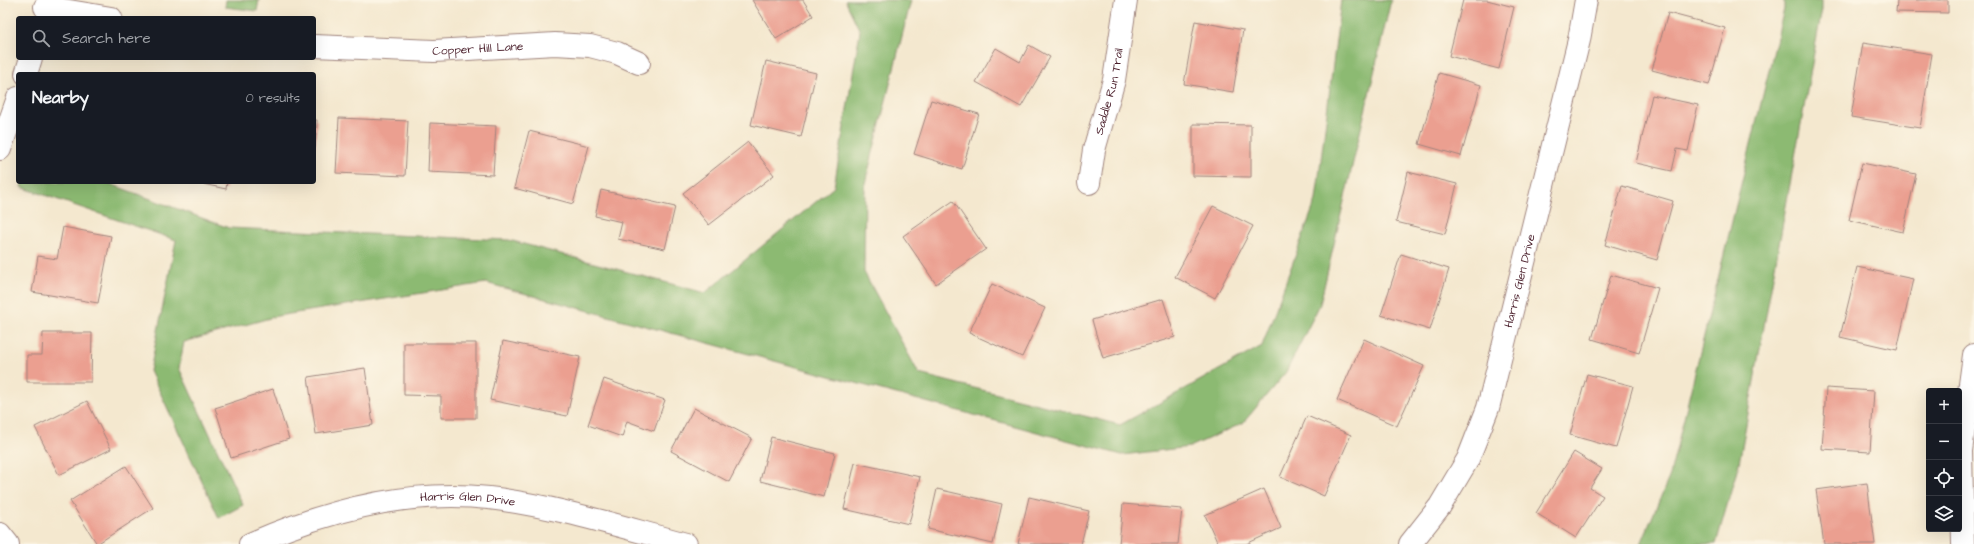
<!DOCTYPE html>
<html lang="en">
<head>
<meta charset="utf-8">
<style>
	:root { --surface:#171b24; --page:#242831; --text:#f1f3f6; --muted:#9ea1a6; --line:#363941 }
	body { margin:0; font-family:"Architects Daughter",sans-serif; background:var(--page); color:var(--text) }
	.controls { position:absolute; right:12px; bottom:12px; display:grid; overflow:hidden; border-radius:4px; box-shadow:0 4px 16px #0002 }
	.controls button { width:36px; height:36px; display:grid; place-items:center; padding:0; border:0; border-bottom:1px solid var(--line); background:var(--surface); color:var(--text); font:20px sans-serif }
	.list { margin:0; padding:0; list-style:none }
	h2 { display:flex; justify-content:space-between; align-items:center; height:52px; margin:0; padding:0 16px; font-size:17px }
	h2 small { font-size:13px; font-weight:400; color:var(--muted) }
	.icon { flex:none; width:22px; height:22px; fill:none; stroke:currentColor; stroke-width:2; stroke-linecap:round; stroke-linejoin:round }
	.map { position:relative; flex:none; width:1974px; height:544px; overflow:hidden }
	.search { position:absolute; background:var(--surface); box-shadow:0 4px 16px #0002; left:16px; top:16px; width:300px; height:44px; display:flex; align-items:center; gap:10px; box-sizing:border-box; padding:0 14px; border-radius:4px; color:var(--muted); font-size:15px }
	.panel { position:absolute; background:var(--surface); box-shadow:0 4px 16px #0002; left:16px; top:72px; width:300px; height:112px; border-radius:4px }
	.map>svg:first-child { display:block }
</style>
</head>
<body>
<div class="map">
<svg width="1974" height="544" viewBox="0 0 1974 544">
	<rect width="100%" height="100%" fill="#fcf5e5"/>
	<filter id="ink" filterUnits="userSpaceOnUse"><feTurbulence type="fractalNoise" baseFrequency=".025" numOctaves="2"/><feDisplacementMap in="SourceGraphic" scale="8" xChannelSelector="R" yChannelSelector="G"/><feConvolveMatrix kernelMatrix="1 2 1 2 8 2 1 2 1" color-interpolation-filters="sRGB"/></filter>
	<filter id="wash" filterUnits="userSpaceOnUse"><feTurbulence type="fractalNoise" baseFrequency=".012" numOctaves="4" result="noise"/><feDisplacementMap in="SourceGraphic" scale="16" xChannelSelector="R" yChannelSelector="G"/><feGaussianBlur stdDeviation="0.9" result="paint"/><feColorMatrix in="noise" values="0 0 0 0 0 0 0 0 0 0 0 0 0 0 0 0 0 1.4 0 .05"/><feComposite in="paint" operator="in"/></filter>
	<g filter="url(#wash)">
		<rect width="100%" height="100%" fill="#f4e8cf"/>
		<g fill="#8cba72" stroke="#6b6c4e">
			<polygon points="226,0 259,0 257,11 225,7"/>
			<polygon points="845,0 911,0 865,184 864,272 919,374 1120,425 1262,346 1316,200 1341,0 1391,0 1320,304 1286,372 1243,423 1190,447 1122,455 486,283 277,316 184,342 179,368 243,505 219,518 150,371 176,240 21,187 23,182 105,182 229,228 509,240 705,293 834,187 860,31"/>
			<polygon points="1784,0 1822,0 1822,9 1739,463 1716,544 1641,544 1670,475 1784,9"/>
		</g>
		<g id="blocks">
			<g fill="#eb9f90">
				<polygon points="752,0 803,0 813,16 776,39"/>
				<polygon points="1463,0 1487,0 1514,7 1499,69 1449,56"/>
				<polygon points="1897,0 1948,0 1948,13 1896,12"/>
				<polygon points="1668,13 1725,28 1709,85 1652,70"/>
				<polygon points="1195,21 1243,30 1233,92 1184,84"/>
				<polygon points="1863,43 1932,54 1920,128 1851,117"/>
				<polygon points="1029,45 1050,57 1021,107 976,82 996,48 1020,62"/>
				<polygon points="766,61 816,73 801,137 751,125"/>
				<polygon points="1439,73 1481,85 1461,156 1419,144"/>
				<polygon points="1652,95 1698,105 1688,151 1677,149 1672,171 1636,163"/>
				<polygon points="931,100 979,114 962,169 914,154"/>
				<polygon points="339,118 408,121 405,176 336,173"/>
				<polygon points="314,120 317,120 315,148 314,148"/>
				<polygon points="430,123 496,126 493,175 428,172"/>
				<polygon points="1193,124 1251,125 1251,177 1193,176"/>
				<polygon points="529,131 589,146 573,204 514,188"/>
				<polygon points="748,142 774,175 709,225 683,193"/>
				<polygon points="1862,163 1916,174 1903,232 1849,220"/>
				<polygon points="1408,172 1457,184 1445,234 1396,222"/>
				<polygon points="194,182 227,182 226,189"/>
				<polygon points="1622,186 1673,201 1657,260 1605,245"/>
				<polygon points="601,190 675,207 665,249 618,239 622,222 595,216"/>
				<polygon points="953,201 986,249 936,284 903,236"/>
				<polygon points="1213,206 1253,226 1215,298 1175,277"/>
				<polygon points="63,227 111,236 98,303 32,292 38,256 57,259"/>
				<polygon points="1401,254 1449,269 1430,330 1381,315"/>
				<polygon points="1857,267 1913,279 1897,350 1840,337"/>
				<polygon points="1611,275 1658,288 1639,353 1592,339"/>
				<polygon points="992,284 1045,308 1022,357 969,333"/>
				<polygon points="1163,299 1175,337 1103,358 1092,320"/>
				<polygon points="43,333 92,333 91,382 27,382 27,355 42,355"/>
				<polygon points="1364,339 1424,366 1397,426 1337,400"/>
				<polygon points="503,341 580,357 567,416 490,400"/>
				<polygon points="404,343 476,343 476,418 441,418 441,396 404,395"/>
				<polygon points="365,368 373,425 316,434 308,377"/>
				<polygon points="1587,374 1633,386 1616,448 1570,435"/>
				<polygon points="604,379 665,400 654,431 627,421 622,437 588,425"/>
				<polygon points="1826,388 1874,391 1870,452 1822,449"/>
				<polygon points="273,389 289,439 231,458 215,408"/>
				<polygon points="87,401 111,449 59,475 35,427"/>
				<polygon points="694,408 752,438 729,482 671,451"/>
				<polygon points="1307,416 1351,435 1324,496 1280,477"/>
				<polygon points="771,437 835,453 824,497 760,481"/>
				<polygon points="1574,452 1602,469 1590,488 1603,496 1576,538 1536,513"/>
				<polygon points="855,463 920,477 909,524 844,509"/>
				<polygon points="126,466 153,508 97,544 70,501"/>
				<polygon points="1867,483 1875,544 1824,544 1816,490"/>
				<polygon points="937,489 1002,504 993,544 928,529"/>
				<polygon points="1264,489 1281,528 1246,544 1218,544 1205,515"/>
				<polygon points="1029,497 1089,511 1081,544 1018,544"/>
				<polygon points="1123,504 1182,509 1178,544 1119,544"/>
			</g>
		</g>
	</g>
	<g filter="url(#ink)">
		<use href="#blocks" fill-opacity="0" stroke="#9f847d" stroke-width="1"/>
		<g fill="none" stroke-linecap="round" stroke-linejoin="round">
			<g stroke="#9f847d" stroke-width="24">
				<g id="minor">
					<polyline points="45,7 111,18"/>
					<path id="s1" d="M314,46L434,51L555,44L590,46L617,53L639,63"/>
					<polyline points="26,74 31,58"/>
					<polyline points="0,149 18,98"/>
					<path id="s2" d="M1089,183L1094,150L1114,80L1126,0"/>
					<polyline points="0,534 8,544"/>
					<path id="s3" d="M250,544C325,511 406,489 489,498C556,506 621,527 686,544"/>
					<path id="s4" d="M1410,544L1440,506L1468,459L1488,408L1579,40L1586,0"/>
					<polyline points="1963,544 1961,451 1974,355"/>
				</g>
			</g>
			<use href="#minor" stroke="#fff" stroke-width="22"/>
		</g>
	</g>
	<g text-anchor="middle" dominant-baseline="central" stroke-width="3.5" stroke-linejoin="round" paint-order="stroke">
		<g font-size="12" fill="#4a1f2b" stroke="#fcf5e5">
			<text stroke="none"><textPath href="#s1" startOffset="164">Copper Hill Lane</textPath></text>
			<text stroke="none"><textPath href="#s2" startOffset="94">Saddle Run Trail</textPath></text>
			<text stroke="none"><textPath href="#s4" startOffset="289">Harris Glen Drive</textPath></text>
			<text stroke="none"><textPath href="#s3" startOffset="225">Harris Glen Drive</textPath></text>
		</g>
	</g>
</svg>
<div class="controls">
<button>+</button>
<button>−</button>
<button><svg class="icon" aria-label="locate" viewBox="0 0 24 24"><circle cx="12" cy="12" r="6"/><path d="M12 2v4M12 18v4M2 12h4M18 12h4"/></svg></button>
<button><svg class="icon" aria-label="layers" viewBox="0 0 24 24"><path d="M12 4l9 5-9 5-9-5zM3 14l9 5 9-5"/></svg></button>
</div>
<div class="search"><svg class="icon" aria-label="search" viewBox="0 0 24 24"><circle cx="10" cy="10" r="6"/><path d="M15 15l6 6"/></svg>Search here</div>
<section class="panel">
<h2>Nearby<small>0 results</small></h2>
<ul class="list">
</ul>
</section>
</div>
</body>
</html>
